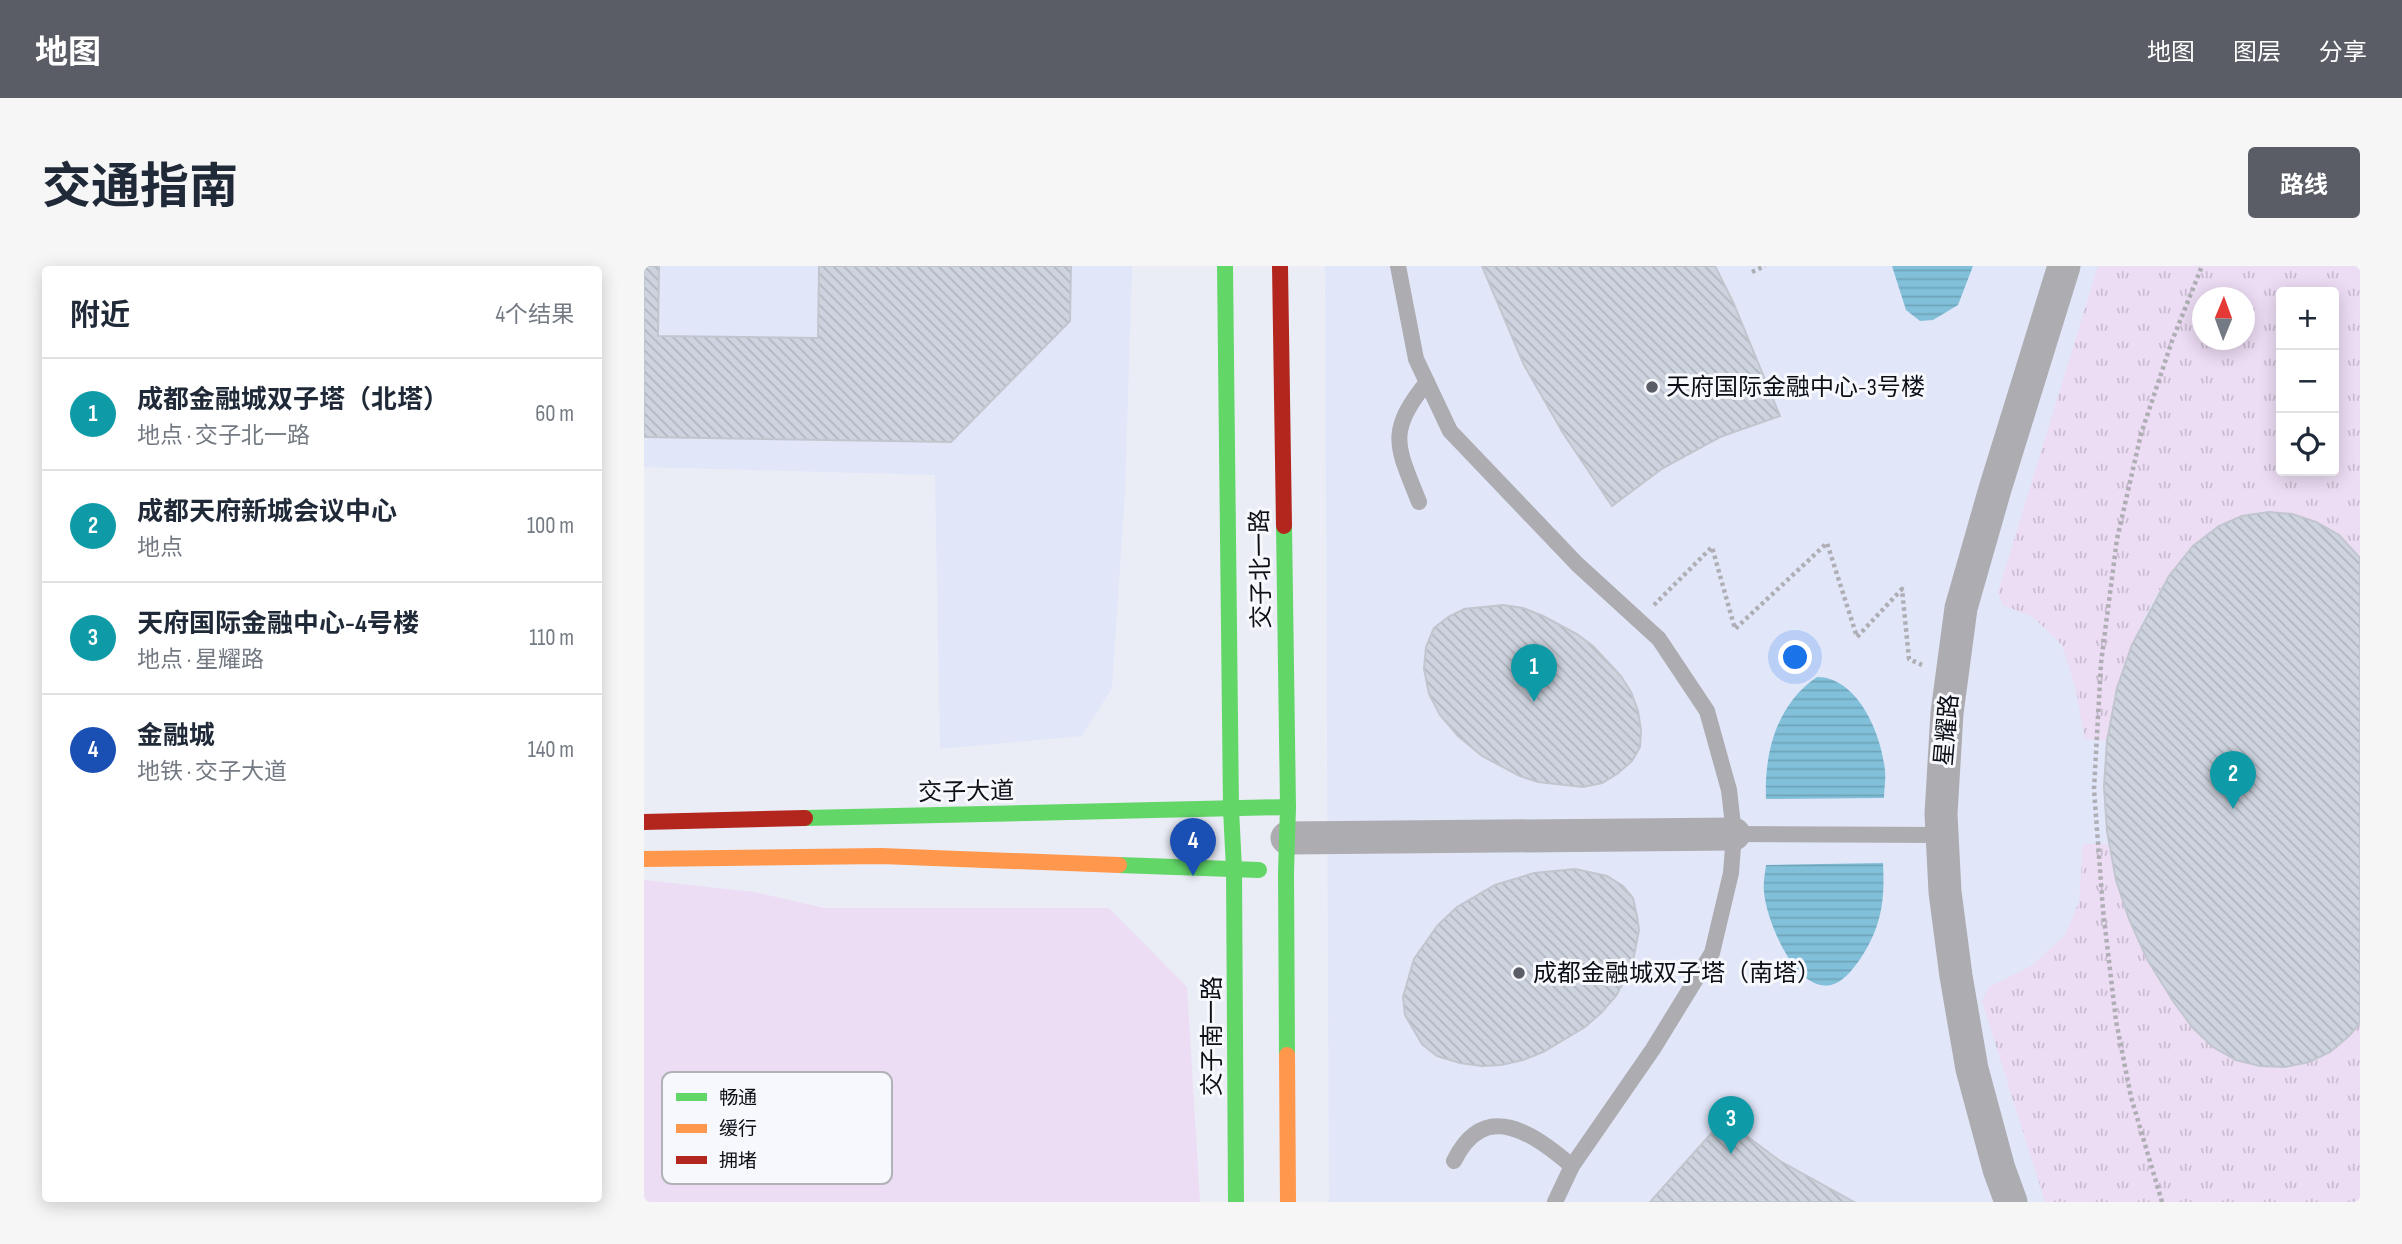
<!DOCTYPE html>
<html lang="zh">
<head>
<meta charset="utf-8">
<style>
	:root { --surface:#fff; --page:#f6f6f7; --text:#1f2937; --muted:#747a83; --line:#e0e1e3; --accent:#5a5d65 }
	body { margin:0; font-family:"Sofia Sans Condensed","Noto Sans SC",sans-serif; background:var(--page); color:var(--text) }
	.controls { position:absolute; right:21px; top:21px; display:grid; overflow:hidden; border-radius:7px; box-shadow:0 4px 18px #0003 }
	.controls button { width:63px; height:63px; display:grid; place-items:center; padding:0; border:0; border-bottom:2px solid var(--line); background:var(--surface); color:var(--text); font:35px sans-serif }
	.compass { position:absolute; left:1548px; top:21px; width:63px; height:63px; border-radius:50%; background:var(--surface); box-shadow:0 4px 18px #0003; rotate:1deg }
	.you { position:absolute; left:1152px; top:392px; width:24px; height:24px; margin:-18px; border:5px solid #fff; border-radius:50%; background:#1a73e8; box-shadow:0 0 0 10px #1a73e833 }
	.badge { display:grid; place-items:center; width:46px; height:46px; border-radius:50%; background:var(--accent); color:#fff; font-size:23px; font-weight:700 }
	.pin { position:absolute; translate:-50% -58px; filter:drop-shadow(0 2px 4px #0008) }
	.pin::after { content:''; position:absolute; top:37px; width:24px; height:21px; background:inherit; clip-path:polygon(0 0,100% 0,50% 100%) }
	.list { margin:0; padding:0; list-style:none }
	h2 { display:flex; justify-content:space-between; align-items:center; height:91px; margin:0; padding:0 28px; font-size:30px }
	h2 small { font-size:23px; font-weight:400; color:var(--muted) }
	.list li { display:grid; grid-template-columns:46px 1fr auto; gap:21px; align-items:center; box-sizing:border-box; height:112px; padding:0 28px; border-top:2px solid var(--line) }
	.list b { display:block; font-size:26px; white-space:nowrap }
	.list p { margin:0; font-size:23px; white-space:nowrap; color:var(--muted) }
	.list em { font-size:23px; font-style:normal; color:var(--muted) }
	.icon { flex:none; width:38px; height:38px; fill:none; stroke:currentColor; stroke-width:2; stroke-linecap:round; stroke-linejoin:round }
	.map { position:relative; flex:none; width:1716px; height:936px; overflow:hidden; border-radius:7px }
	header { display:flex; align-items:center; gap:42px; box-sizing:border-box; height:98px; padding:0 35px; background:var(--accent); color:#fff }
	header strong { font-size:33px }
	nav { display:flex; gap:38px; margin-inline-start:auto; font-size:24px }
	.intro { display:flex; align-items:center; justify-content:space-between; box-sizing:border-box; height:168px; padding:0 42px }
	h1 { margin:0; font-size:49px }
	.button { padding:18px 32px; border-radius:7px; background:var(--accent); color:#fff; font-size:24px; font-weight:700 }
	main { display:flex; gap:42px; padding:0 42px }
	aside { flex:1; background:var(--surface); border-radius:7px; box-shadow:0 4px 18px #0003 }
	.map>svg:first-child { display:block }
</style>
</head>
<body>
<header>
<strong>地图</strong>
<nav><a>地图</a><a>图层</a><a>分享</a></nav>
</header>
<div class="intro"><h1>交通指南</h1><a class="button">路线</a></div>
<main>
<aside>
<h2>附近<small>4个结果</small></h2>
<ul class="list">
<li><span class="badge" style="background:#0f9aa8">1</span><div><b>成都金融城双子塔（北塔）</b><p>地点 · 交子北一路</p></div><em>60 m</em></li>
<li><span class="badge" style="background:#0f9aa8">2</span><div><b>成都天府新城会议中心</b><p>地点</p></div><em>100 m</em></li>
<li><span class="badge" style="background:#0f9aa8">3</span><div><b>天府国际金融中心-4号楼</b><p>地点 · 星耀路</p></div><em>110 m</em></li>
<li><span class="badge" style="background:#1a4fb4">4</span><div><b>金融城</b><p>地铁 · 交子大道</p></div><em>140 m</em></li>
</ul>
</aside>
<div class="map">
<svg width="1716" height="936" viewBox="0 0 1716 936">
	<defs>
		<pattern id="grass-tufts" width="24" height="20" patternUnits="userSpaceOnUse" patternTransform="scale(1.75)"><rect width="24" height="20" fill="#ecdcf4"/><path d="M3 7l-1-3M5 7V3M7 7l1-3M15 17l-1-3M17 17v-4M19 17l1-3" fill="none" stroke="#c9bcd0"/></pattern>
		<pattern id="water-rules" width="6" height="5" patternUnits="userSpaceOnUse" patternTransform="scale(1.75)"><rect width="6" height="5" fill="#82c0d9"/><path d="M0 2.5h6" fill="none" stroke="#6fa4ba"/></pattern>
		<pattern id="building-back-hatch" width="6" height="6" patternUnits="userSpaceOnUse" patternTransform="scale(1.75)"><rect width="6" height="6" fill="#ced4df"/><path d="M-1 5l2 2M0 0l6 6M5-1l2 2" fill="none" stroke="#b0b5bf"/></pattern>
	</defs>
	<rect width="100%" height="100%" fill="#eaedf6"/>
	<g fill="#e1e6f9" fill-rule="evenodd">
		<polygon points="0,0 488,0 481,227 468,422 438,470 296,483 291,209 0,201"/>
		<path d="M681,0H1716V936H685ZM1637,26H1690V205H1637ZM1559,32H1601V74H1559Z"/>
	</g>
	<g fill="url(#grass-tufts)" fill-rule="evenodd">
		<path d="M1454,0H1716V292C1709,284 1702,275 1694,268C1677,256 1655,248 1635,247C1560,242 1515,316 1489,377C1477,406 1471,444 1463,475L1441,473L1431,420L1418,379L1389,351L1359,339L1354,326ZM1637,26H1690V205H1637ZM1559,32H1601V74H1559Z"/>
		<polygon points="1439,578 1465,578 1472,614 1503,693 1549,762 1569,781 1592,794 1616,800 1716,757 1716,936 1401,936 1338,735 1345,721 1389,699 1421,669 1435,636"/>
	</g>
	<polygon fill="#ecdcf4" points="0,614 110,626 180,642 465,642 543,721 556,936 0,936"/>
	<g fill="url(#water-rules)">
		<polygon points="1248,0 1329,0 1314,39 1289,54 1276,55 1262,44"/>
		<path d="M1173,411C1214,411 1238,469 1241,505C1242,514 1240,523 1240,532L1122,533C1120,486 1133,438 1173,411Z"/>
		<path d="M1239,597C1240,617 1240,637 1234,656C1229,675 1207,715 1187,719C1151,727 1122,653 1120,626C1119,617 1121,607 1122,599Z"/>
	</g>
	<g fill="url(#building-back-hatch)" stroke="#c1c6ce" stroke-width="2">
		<polygon points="0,0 15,0 14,70 174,72 175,0 427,0 426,55 307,176 0,171"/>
		<polygon points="838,0 1071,0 1089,36 1136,150 1076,171 1019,202 968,240 919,167 880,99"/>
		<polygon points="1625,246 1648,248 1672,256 1695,269 1716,292 1716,757 1705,770 1686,786 1665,796 1641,801 1616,800 1592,794 1569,781 1549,762 1529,735 1503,693 1485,653 1472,614 1463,565 1460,520 1463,475 1473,422 1488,379 1525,310 1549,280 1575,260 1598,250"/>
		<polygon points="859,339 879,342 899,350 933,368 949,380 977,410 987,426 994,445 997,464 996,481 988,495 973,508 958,517 939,521 894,516 876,510 838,490 814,470 796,449 785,428 780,403 782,381 790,362 804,351 820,343"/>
		<polygon points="931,603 963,610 979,620 989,632 993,650 995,664 988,700 972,730 957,747 941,761 899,786 879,794 857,799 838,800 816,797 793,790 778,778 761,749 759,731 770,693 794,659 813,641 851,619 890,607"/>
		<polygon points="1080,853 1136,895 1210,936 1006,936"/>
	</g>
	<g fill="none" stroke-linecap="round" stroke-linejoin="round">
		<g stroke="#aeaeb4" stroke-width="4.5" stroke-dasharray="3.5 3.5" stroke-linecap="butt">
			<polyline points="1108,6 1121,0"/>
			<polyline points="1010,339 1068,281 1091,363 1183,277 1213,371 1258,323 1265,393 1278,399"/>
			<polyline points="1518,936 1487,831 1472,755 1459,644 1450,523 1457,397 1473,273 1497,168 1528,75 1558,0"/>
		</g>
		<g stroke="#adacb1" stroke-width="16">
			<polyline points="754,0 772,93 806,165 933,298 1015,373 1063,445 1085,524 1090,568 1087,607 1068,687 1009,783 928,900 911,936"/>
			<path d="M775,236C753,180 742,167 783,116"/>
			<polyline points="1090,568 1298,569"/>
			<path d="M810,895C841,832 890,868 928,900"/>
		</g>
		<g stroke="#adacb1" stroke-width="33">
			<polyline points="643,572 1090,568"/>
			<polyline points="1367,936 1355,903 1328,803 1312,710 1301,626 1297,548 1303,447 1317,342 1351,223 1420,0"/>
		</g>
		<g stroke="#63d668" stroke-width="16">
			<polyline points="581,0 587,543 590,603 592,936"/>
			<polyline points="640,260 644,541 642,606 643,789"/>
			<polyline points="161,552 644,541"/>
			<polyline points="475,599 615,604"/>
		</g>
		<g stroke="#ff974d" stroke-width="16">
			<polyline points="0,593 237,590 475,599"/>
			<polyline points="643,789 644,936"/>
		</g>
		<g stroke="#b3261e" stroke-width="16">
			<polyline points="636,0 640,260"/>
			<polyline points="0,556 161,552"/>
		</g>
	</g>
	<g fill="#5a5d65" stroke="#f6f8fd" stroke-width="2.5">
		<circle cx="1008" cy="121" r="7"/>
		<circle cx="875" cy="707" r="7"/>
	</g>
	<g text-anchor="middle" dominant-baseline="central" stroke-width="6" stroke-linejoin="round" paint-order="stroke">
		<g font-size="24" fill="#0c0f17" stroke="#f6f8fd" text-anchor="start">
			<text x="1022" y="121">天府国际金融中心-3号楼</text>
			<text x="889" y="707">成都金融城双子塔（南塔）</text>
		</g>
		<g font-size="24" fill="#0c0f17" stroke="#f6f8fd">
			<text transform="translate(617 303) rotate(-91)">交子北一路</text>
			<text transform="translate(1303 464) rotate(-85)">星耀路</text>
			<text transform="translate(322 526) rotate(-1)">交子大道</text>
			<text transform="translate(568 770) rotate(-90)">交子南一路</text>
		</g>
	</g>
	<rect x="18" y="806" width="230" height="112" rx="10" fill="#f6f8fd" stroke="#b0b2b8" stroke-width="2"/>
	<rect x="32" y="827" width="31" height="8" fill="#63d668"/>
	<rect x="32" y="858" width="31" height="9" fill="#ff974d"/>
	<rect x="32" y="890" width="31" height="8" fill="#b3261e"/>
	<g font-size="19" fill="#0c0f17">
		<text x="75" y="838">畅通</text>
		<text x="75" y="869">缓行</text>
		<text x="75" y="901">拥堵</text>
	</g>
</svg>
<div class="controls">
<button>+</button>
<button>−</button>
<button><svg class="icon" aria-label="locate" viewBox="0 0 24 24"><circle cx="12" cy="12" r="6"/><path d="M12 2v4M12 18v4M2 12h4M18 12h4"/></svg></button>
</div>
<svg class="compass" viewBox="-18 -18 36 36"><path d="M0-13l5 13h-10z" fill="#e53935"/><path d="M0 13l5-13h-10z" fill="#747a83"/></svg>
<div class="you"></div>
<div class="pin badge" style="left:890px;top:436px;background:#0f9aa8">1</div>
<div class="pin badge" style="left:1589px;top:543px;background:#0f9aa8">2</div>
<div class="pin badge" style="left:1087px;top:888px;background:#0f9aa8">3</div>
<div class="pin badge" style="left:549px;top:610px;background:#1a4fb4">4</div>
</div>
</main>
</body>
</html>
